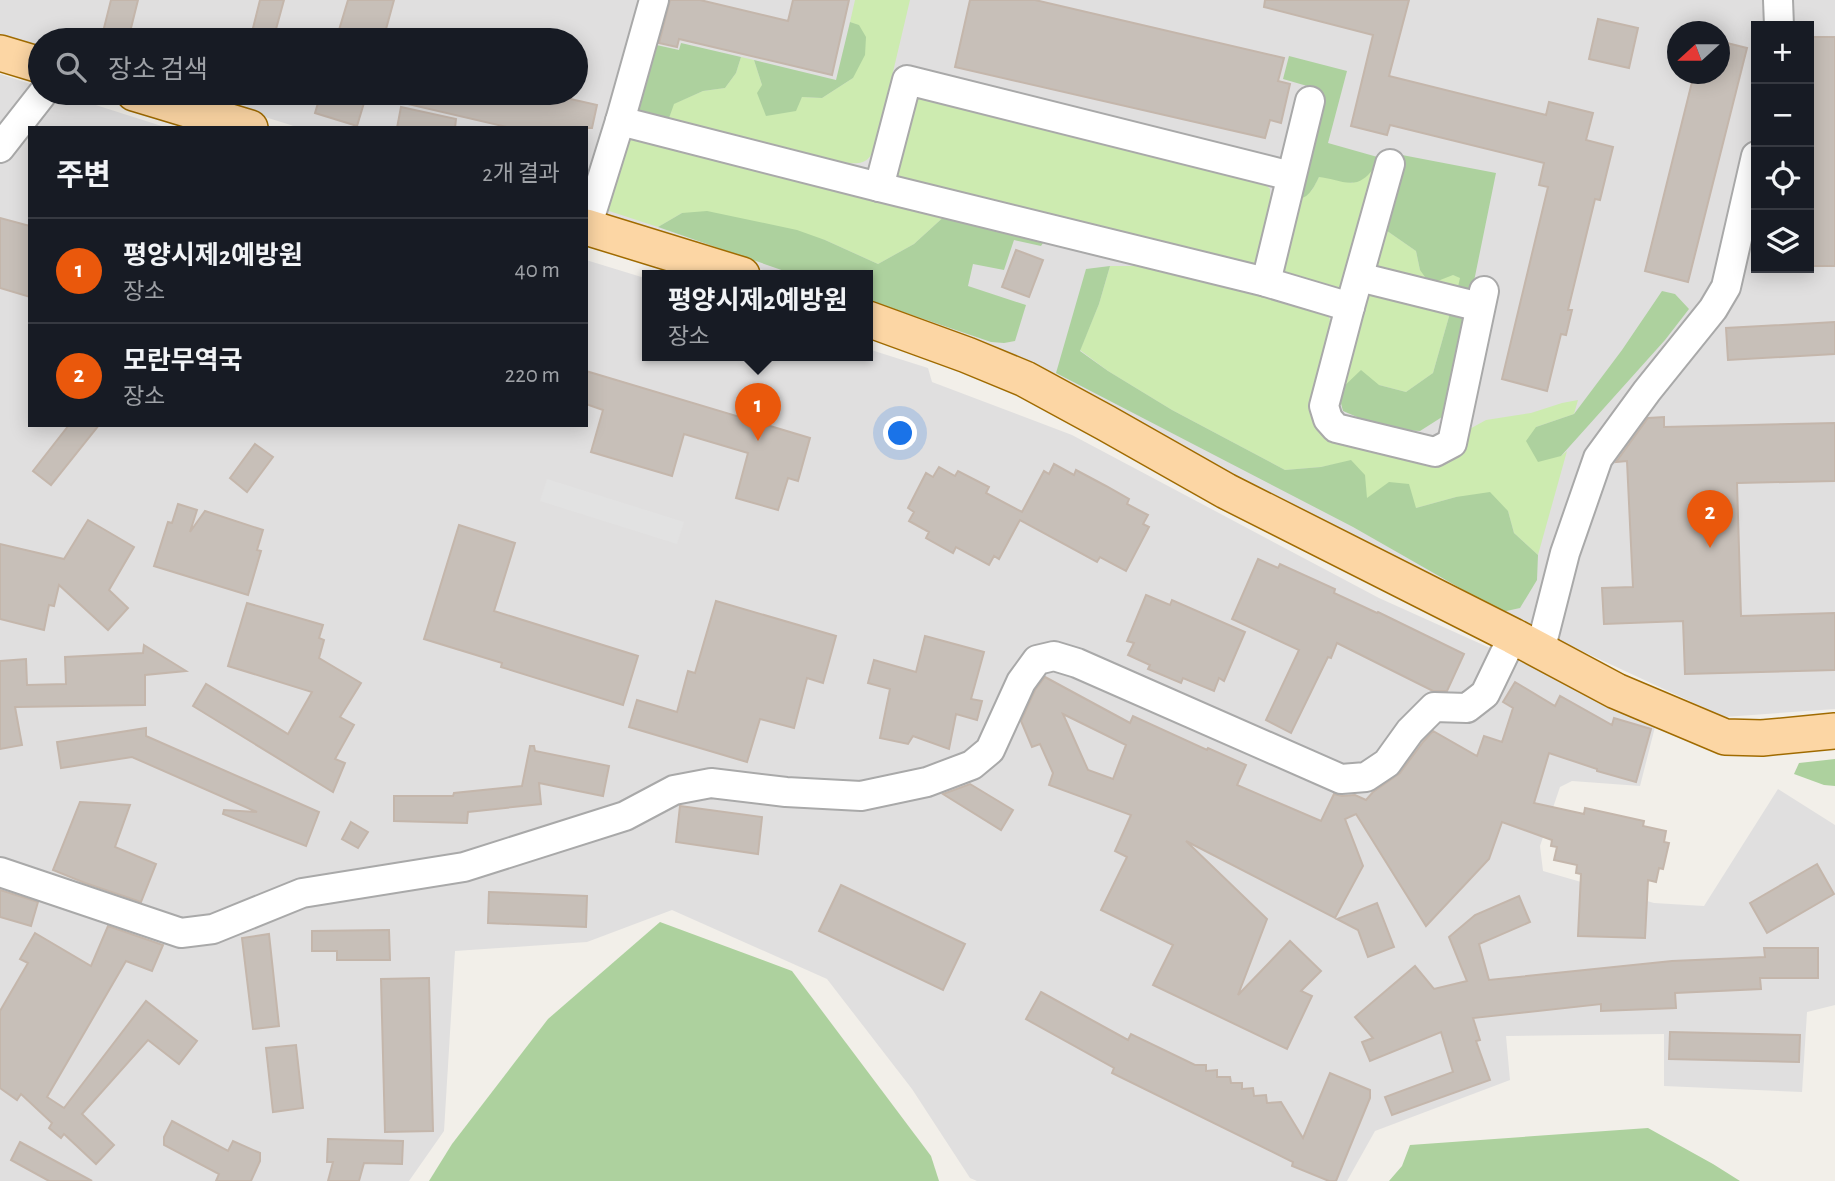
<!DOCTYPE html>
<html lang="ko">
<head>
<meta charset="utf-8">
<style>
	:root { --surface:#171b24; --page:#242831; --text:#f1f3f6; --muted:#9ea1a6; --line:#363941; --accent:#ea580c }
	body { margin:0; font-family:"Alegreya Sans","Noto Sans KR",sans-serif; background:var(--page); color:var(--text) }
	.controls { position:absolute; right:21px; top:21px; display:grid; overflow:hidden; border-radius:0px; box-shadow:0 4px 18px #0003 }
	.controls button { width:63px; height:63px; display:grid; place-items:center; padding:0; border:0; border-bottom:2px solid var(--line); background:var(--surface); color:var(--text); font:35px sans-serif }
	.compass { position:absolute; left:1667px; top:21px; width:63px; height:63px; border-radius:50%; background:var(--surface); box-shadow:0 4px 18px #0003; rotate:249deg }
	.you { position:absolute; left:901px; top:434px; width:24px; height:24px; margin:-18px; border:5px solid #fff; border-radius:50%; background:#1a73e8; box-shadow:0 0 0 10px #1a73e833 }
	.badge { display:grid; place-items:center; width:46px; height:46px; border-radius:50%; background:var(--accent); color:#fff; font-size:23px; font-weight:700 }
	.pin { position:absolute; translate:-50% -58px; filter:drop-shadow(0 2px 4px #0008) }
	.pin::after { content:''; position:absolute; top:37px; width:24px; height:21px; background:inherit; clip-path:polygon(0 0,100% 0,50% 100%) }
	.popup { position:absolute; left:642px; top:270px; width:231px; height:91px; box-sizing:border-box; display:grid; place-content:center; border-radius:0px; background:var(--surface); filter:drop-shadow(0 2px 5px #0005); font-size:23px; white-space:nowrap; color:var(--muted) }
	.popup b { font-size:26px; color:var(--text) }
	.popup::after { content:''; position:absolute; left:50%; top:100%; margin-left:-14px; border:14px solid transparent; border-top-color:var(--surface) }
	.list { margin:0; padding:0; list-style:none }
	h2 { display:flex; justify-content:space-between; align-items:center; height:91px; margin:0; padding:0 28px; font-size:30px }
	h2 small { font-size:23px; font-weight:400; color:var(--muted) }
	.list li { display:grid; grid-template-columns:46px 1fr auto; gap:21px; align-items:center; box-sizing:border-box; height:105px; padding:0 28px; border-top:2px solid var(--line) }
	.list b { display:block; font-size:26px; white-space:nowrap }
	.list p { margin:0; font-size:23px; white-space:nowrap; color:var(--muted) }
	.list em { font-size:23px; font-style:normal; color:var(--muted) }
	.icon { flex:none; width:38px; height:38px; fill:none; stroke:currentColor; stroke-width:2; stroke-linecap:round; stroke-linejoin:round }
	.map { position:relative; flex:none; width:1835px; height:1181px; overflow:hidden }
	.search { position:absolute; background:var(--surface); box-shadow:0 4px 18px #0003; left:28px; top:28px; width:560px; height:77px; display:flex; align-items:center; gap:18px; box-sizing:border-box; padding:0 24px; border-radius:38px; color:var(--muted); font-size:26px }
	.panel { position:absolute; background:var(--surface); box-shadow:0 4px 18px #0003; left:28px; top:126px; width:560px; height:301px; border-radius:0px }
	.map>svg:first-child { display:block }
</style>
</head>
<body>
<div class="map">
<svg width="1835" height="1181" viewBox="0 0 1835 1181">
	<rect width="100%" height="100%" fill="#f2efe9"/>
	<g fill="#e0dfdf" fill-rule="evenodd">
		<path d="M0,0H1835V709L1724,717L1526,625L868,305V275H778L586,211V128H300L189,93H576V40H40V46L0,34ZM1756,26H1809V268H1756ZM1678,32H1720V74H1678Z"/>
		<polygon points="0,74 40,87 40,93 58,93 168,128 30,128 30,425 586,425 586,260 648,279 648,355 868,355 868,349 928,368 932,382 1072,435 1379,598 1656,723 1640,786 1572,781 1560,787 1540,846 1543,871 1654,903 1704,906 1778,789 1835,825 1835,1005 1807,1012 1802,1092 1664,1086 1664,1034 1506,1036 1510,1080 1375,1131 1347,1181 977,1181 970,1178 912,1089 827,979 672,910 587,942 455,951 444,1131 409,1181 0,1181"/>
	</g>
	<g fill="#cdebb0">
		<path d="M855,0H910L876,144C869,164 862,165 842,162L668,121L673,104L703,91L725,88L736,73L741,57L754,60L762,85L796,108L802,97L822,98L853,78L859,26L850,22Z"/>
		<polygon points="924,95 1261,180 1270,189 1270,205 1255,267 893,176 915,100"/>
		<polygon points="636,138 948,213 914,244 878,264 825,240 682,213 658,227 606,210 623,143"/>
		<polygon points="1381,158 1345,287 1338,287 1285,273 1278,269 1293,200 1312,190 1319,177 1329,177 1352,183"/>
		<polygon points="1380,226 1416,251 1420,270 1453,275 1461,277 1457,291 1369,270"/>
		<path d="M1110,266H1135L1319,304C1348,329 1318,365 1313,395C1312,400 1309,407 1310,411C1312,416 1316,422 1318,426L1417,458L1486,420L1531,413L1562,403L1578,400L1574,414L1536,427L1561,456L1567,451L1538,555L1514,533L1508,511L1456,497L1416,508L1367,499L1351,461L1321,467L1285,470L1172,410L1108,371L1080,350L1099,304Z"/>
		<polygon points="1363,283 1452,306 1433,373 1406,392 1379,385 1338,392"/>
	</g>
	<g fill="#add19e">
		<polygon points="850,22 859,25 866,37 865,55 853,78 822,98 802,97 796,111 766,116 757,93 762,85 754,60 836,80"/>
		<polygon points="681,43 741,57 736,73 725,88 703,91 674,104 668,121 636,114 652,44 679,50"/>
		<path d="M1289,56L1347,71L1328,143L1381,158C1376,164 1370,175 1363,179C1351,188 1333,178 1319,177C1313,189 1308,200 1293,200L1321,90L1283,79Z"/>
		<polygon points="1402,155 1496,173 1471,296 1457,291 1460,278 1453,275 1430,284 1420,270 1416,251 1380,226"/>
		<polygon points="707,211 797,230 825,240 878,264 914,244 948,213 1040,236 1043,243 1041,246 1014,240 1004,270 973,264 968,286 1026,305 1015,341 1004,343 991,342 868,300 868,275 796,275 658,227 682,213"/>
		<polygon points="1110,266 1099,304 1080,351 1108,371 1172,410 1285,470 1321,467 1351,460 1365,475 1367,498 1389,482 1409,484 1416,508 1456,497 1490,492 1508,511 1514,533 1538,555 1537,580 1520,608 1502,612 1353,527 1056,373 1086,269"/>
		<polygon points="1662,291 1675,294 1689,309 1665,340 1561,456 1538,462 1526,441 1536,427 1574,414 1622,350"/>
		<polygon points="1452,306 1468,310 1442,417 1420,431 1385,429 1343,411 1338,392 1361,370 1379,385 1406,392 1433,373"/>
		<polygon points="1835,759 1835,786 1824,785 1794,774 1799,763"/>
		<polygon points="660,922 792,971 931,1156 939,1181 429,1181 452,1144 548,1019"/>
		<polygon points="1648,1128 1713,1164 1740,1181 1389,1181 1402,1166 1410,1145"/>
	</g>
	<polygon fill="#e2e2e2" points="547,479 684,522 677,544 540,501"/>
	<g fill="#c7bfb8" stroke="#c4b6ab" stroke-width="2" fill-rule="evenodd">
		<polygon points="111,0 138,0 128,40 101,40"/>
		<polygon points="260,0 284,0 273,40 250,40"/>
		<polygon points="348,0 394,0 383,40 336,40"/>
		<polygon points="670,0 700,0 788,21 793,0 849,0 832,75 679,39 677,47 659,43"/>
		<polygon points="970,0 1035,0 1284,58 1278,81 1290,84 1281,123 1270,120 1265,138 955,67"/>
		<polygon points="1265,0 1409,0 1389,76 1546,115 1549,102 1593,113 1586,140 1613,147 1600,200 1595,199 1568,310 1572,310 1566,335 1561,334 1547,391 1502,379 1548,187 1539,185 1544,163 1390,125 1387,135 1351,126 1373,35 1264,7"/>
		<polygon points="1598,19 1638,28 1629,68 1589,59"/>
		<rect x="1809" y="37" width="26" height="229"/>
		<polygon points="1719,41 1747,48 1688,282 1645,271 1694,74 1719,74"/>
		<polygon points="321,93 367,93 357,126 315,113"/>
		<polygon points="396,93 544,93 597,105 592,128 511,128 395,101"/>
		<polygon points="401,107 456,119 455,128 397,128"/>
		<polygon points="0,218 30,226 30,297 0,288"/>
		<polygon points="1016,250 1043,260 1029,297 1002,287"/>
		<polygon points="1835,322 1835,354 1728,360 1726,328"/>
		<polygon points="586,371 810,438 798,481 788,478 778,510 736,498 748,453 684,434 672,476 591,452 603,410 586,404"/>
		<polygon points="1664,417 1664,427 1835,423 1835,481 1737,483 1741,616 1835,613 1835,670 1685,674 1683,621 1604,624 1602,588 1633,587 1627,461 1616,462 1648,418"/>
		<polygon points="69,425 99,425 51,485 33,471"/>
		<polygon points="255,444 273,457 247,492 230,478"/>
		<polygon points="1054,464 1074,475 1076,470 1106,486 1129,499 1127,504 1148,515 1143,524 1149,527 1126,571 1100,557 1097,562 1020,520 999,559 994,556 989,565 956,547 953,553 926,538 929,532 909,521 914,512 908,508 926,473 933,477 939,467 955,476 958,471 989,487 986,493 1022,512 1044,471 1049,474"/>
		<polygon points="178,504 197,510 190,532 205,511 263,530 257,550 261,551 248,595 154,566 168,522 172,523"/>
		<polygon points="88,520 134,547 109,590 128,608 108,630 59,585 54,606 49,605 44,630 0,619 0,544 64,559"/>
		<polygon points="459,525 515,543 494,611 638,656 623,705 501,667 502,663 424,639"/>
		<polygon points="1258,559 1278,568 1280,564 1335,589 1334,593 1377,613 1378,612 1464,654 1447,691 1433,691 1337,643 1331,658 1328,657 1291,733 1266,720 1299,650 1232,619"/>
		<polygon points="1146,595 1170,605 1172,600 1245,632 1224,681 1219,678 1214,691 1183,678 1181,683 1148,669 1150,665 1128,655 1134,643 1127,641"/>
		<polygon points="716,601 836,636 823,683 807,678 794,728 760,719 747,762 629,727 637,700 677,712 688,671 695,673"/>
		<polygon points="247,603 323,625 319,638 324,640 319,658 361,683 340,717 354,725 335,759 345,763 333,792 193,706 206,684 288,734 312,692 228,666"/>
		<polygon points="925,636 984,652 971,699 982,701 977,720 956,714 949,749 913,736 908,744 880,738 890,689 868,683 874,660 916,672"/>
		<polygon points="144,645 186,671 145,675 145,705 15,707 22,745 0,749 0,661 26,659 27,685 66,684 65,657 143,653"/>
		<path d="M1045,677L1130,723L1133,716L1207,750L1208,748L1246,765L1237,785L1321,821L1334,794L1342,796L1355,795L1366,800L1373,792L1400,773L1423,742L1433,731L1477,756L1484,736L1502,742L1513,708L1503,702L1515,682L1555,706L1560,696L1612,725L1614,718L1651,729L1636,782L1597,771V769L1549,753L1534,803L1584,814L1585,808L1644,821L1643,826L1666,831L1664,842L1669,843L1663,869L1659,868L1656,882L1648,880L1645,938L1578,936L1581,874L1576,873L1577,865L1554,860L1557,847L1551,846L1552,840L1502,822L1489,859L1426,926L1356,814L1345,819L1363,866L1335,918L1186,841L1267,919L1238,995L1290,941L1321,971L1301,991L1312,996L1287,1049L1153,985L1173,945L1101,910L1127,857L1115,851L1131,815L1049,785L1053,773L1040,744L1032,747L1021,721L1035,690ZM1063,714L1126,745L1113,779L1088,770Z"/>
		<polygon points="146,728 146,736 319,812 306,846 223,814 224,810 257,812 132,757 61,768 57,742"/>
		<polygon points="530,746 534,746 535,751 609,766 603,796 539,783 541,804 468,812 467,823 394,821 394,796 453,796 454,793 522,786"/>
		<polygon points="970,784 1013,810 1001,830 943,794"/>
		<polygon points="80,802 130,805 115,847 156,864 141,902 85,883 53,870"/>
		<polygon points="680,806 762,817 758,854 676,842"/>
		<polygon points="351,822 368,832 358,848 342,839"/>
		<polygon points="1817,864 1834,894 1767,933 1750,903"/>
		<polygon points="841,885 965,944 943,990 819,931"/>
		<polygon points="0,890 38,902 31,926 0,917"/>
		<polygon points="489,892 587,896 586,927 488,923"/>
		<polygon points="1519,896 1530,922 1479,944 1489,980 1672,961 1765,957 1764,948 1818,948 1818,978 1760,978 1761,989 1675,993 1676,1008 1601,1011 1601,1004 1473,1018 1480,1040 1476,1041 1490,1080 1392,1115 1385,1097 1453,1072 1441,1032 1370,1061 1362,1042 1373,1038 1355,1017 1415,966 1434,989 1467,981 1449,937 1475,915"/>
		<polygon points="1377,903 1394,947 1368,957 1358,930 1337,919"/>
		<polygon points="108,926 163,945 152,971 126,961 47,1097 64,1108 146,1001 197,1041 179,1064 148,1040 82,1114 114,1145 96,1164 64,1134 61,1138 49,1128 52,1123 21,1094 17,1100 0,1088 0,1011 28,963 20,959 35,933 91,966"/>
		<polygon points="389,930 390,960 337,960 337,951 312,951 312,931"/>
		<polygon points="269,934 279,1026 253,1029 242,938"/>
		<polygon points="429,978 433,1131 385,1132 381,979"/>
		<polygon points="1041,992 1128,1040 1131,1034 1195,1065 1206,1065 1206,1071 1217,1070 1217,1077 1230,1077 1231,1083 1242,1083 1242,1089 1253,1088 1254,1096 1266,1095 1267,1103 1281,1102 1303,1138 1330,1073 1370,1090 1370,1098 1336,1181 1329,1181 1292,1166 1293,1162 1112,1073 1114,1068 1026,1019"/>
		<polygon points="1670,1032 1800,1035 1799,1062 1669,1059"/>
		<polygon points="296,1045 303,1108 273,1112 266,1048"/>
		<polygon points="172,1121 228,1151 233,1141 260,1153 260,1161 251,1181 216,1181 219,1174 164,1145 164,1137"/>
		<polygon points="328,1139 403,1141 402,1164 364,1163 359,1181 328,1181 333,1162 327,1162"/>
		<polygon points="20,1142 92,1181 49,1181 11,1160"/>
	</g>
	<g fill="none" stroke-linecap="round" stroke-linejoin="round">
		<g stroke="#a9a9a9" stroke-width="32">
			<g id="minor">
				<polyline points="1778,0 1779,26"/>
				<polyline points="620,121 879,187 1266,282 1350,307 1324,406 1328,419 1336,428 1435,452 1452,443 1484,291"/>
				<polyline points="0,148 43,93"/>
				<polyline points="879,187 907,80 1291,176"/>
				<polyline points="587,227 620,121 654,0"/>
				<polyline points="1359,277 1480,307"/>
				<polyline points="1266,282 1310,101"/>
				<polyline points="1350,307 1390,164"/>
				<polyline points="1540,651 1565,553 1598,458 1647,391 1713,309 1726,287 1756,156"/>
				<polyline points="0,872 181,933 213,929 302,893 464,867 625,816 674,790 711,783 786,792 861,796 927,782 972,765 990,750 1021,682 1037,660 1054,656 1077,663 1341,779 1366,777 1387,763 1410,731 1434,707 1467,708 1485,694 1513,636"/>
			</g>
		</g>
		<g stroke="#a06b00" stroke-width="38">
			<g id="major">
				<polyline points="0,53 40,65"/>
				<polyline points="134,93 250,128"/>
				<polyline points="586,227 742,275"/>
				<polyline points="868,319 967,355 1025,379 1106,423 1226,491 1513,636 1616,691 1725,737 1762,738 1835,731"/>
			</g>
		</g>
		<use href="#minor" stroke="#fff" stroke-width="28"/>
		<use href="#major" stroke="#fcd6a4" stroke-width="35"/>
	</g>
</svg>
<div class="controls">
<button>+</button>
<button>−</button>
<button><svg class="icon" aria-label="locate" viewBox="0 0 24 24"><circle cx="12" cy="12" r="6"/><path d="M12 2v4M12 18v4M2 12h4M18 12h4"/></svg></button>
<button><svg class="icon" aria-label="layers" viewBox="0 0 24 24"><path d="M12 4l9 5-9 5-9-5zM3 14l9 5 9-5"/></svg></button>
</div>
<svg class="compass" viewBox="-18 -18 36 36"><path d="M0-13l5 13h-10z" fill="#e53935"/><path d="M0 13l5-13h-10z" fill="#9ea1a6"/></svg>
<div class="you"></div>
<div class="pin badge" style="left:758px;top:441px">1</div>
<div class="popup"><b>평양시제2예방원</b>장소</div>
<div class="pin badge" style="left:1710px;top:548px">2</div>
<div class="search"><svg class="icon" aria-label="search" viewBox="0 0 24 24"><circle cx="10" cy="10" r="6"/><path d="M15 15l6 6"/></svg>장소 검색</div>
<section class="panel">
<h2>주변<small>2개 결과</small></h2>
<ul class="list">
<li><span class="badge">1</span><div><b>평양시제2예방원</b><p>장소</p></div><em>40 m</em></li>
<li><span class="badge">2</span><div><b>모란무역국</b><p>장소</p></div><em>220 m</em></li>
</ul>
</section>
</div>
</body>
</html>
